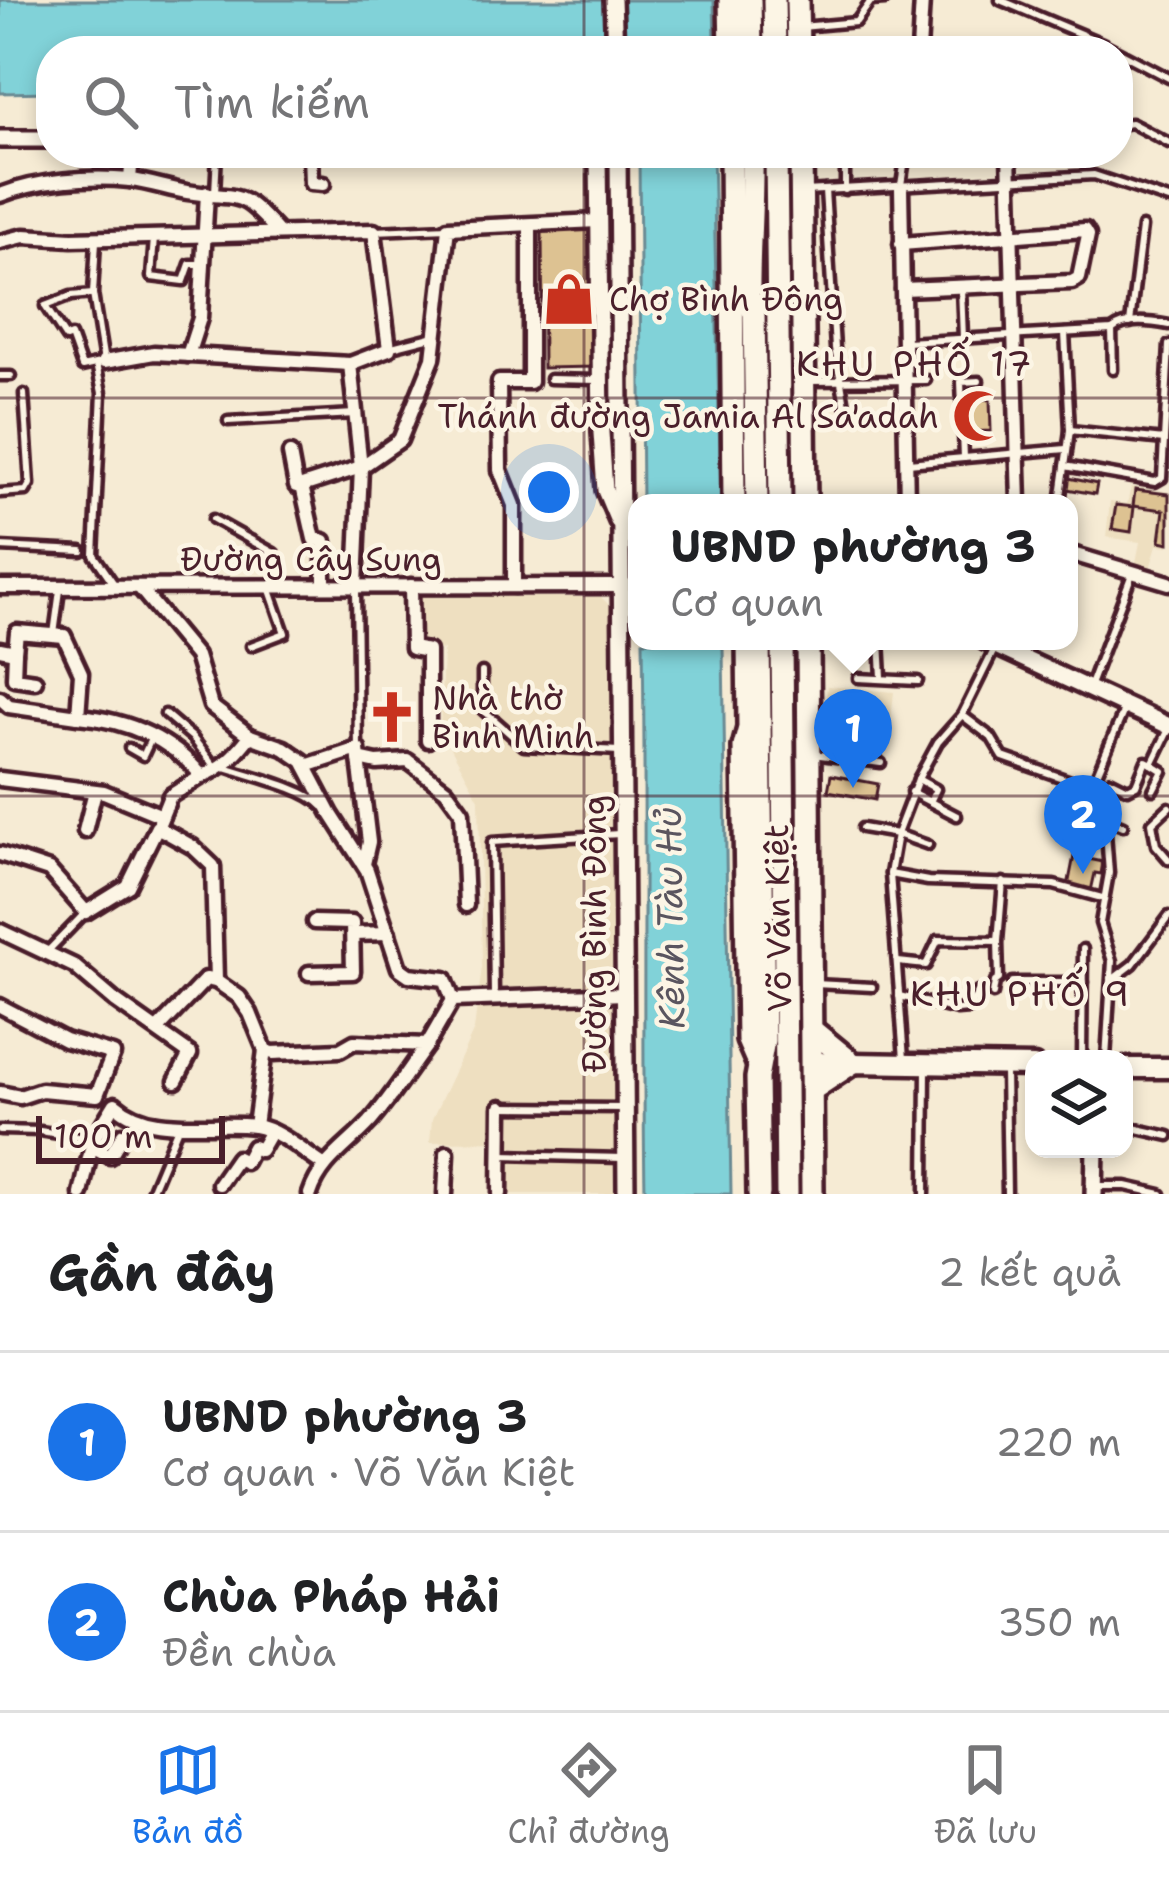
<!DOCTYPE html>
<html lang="vi">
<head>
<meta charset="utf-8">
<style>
	:root { --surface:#fff; --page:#f2f2f2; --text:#202124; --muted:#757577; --line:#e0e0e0; --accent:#1a73e8 }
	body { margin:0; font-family:"Shantell Sans",sans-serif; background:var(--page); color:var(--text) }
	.controls { position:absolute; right:36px; bottom:36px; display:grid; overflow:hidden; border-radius:24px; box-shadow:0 6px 18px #0003 }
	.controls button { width:108px; height:108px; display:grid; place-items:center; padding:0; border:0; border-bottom:3px solid var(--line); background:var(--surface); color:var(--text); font:60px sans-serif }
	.scale { position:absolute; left:36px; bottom:30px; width:189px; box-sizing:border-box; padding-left:12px; border:6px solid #4a1f2b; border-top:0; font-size:33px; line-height:42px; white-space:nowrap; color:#4a1f2b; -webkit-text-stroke:9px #fcf5e5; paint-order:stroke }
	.you { position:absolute; left:549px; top:492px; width:42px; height:42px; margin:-30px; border:9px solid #fff; border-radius:50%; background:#1a73e8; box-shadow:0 0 0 18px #1a73e833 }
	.badge { display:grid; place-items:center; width:78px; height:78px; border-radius:50%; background:var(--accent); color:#fff; font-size:39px; font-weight:700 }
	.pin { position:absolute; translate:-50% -99px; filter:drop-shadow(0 3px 6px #0008) }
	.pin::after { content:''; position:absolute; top:63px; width:42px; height:36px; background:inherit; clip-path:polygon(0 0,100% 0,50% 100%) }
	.popup { position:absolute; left:628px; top:494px; width:450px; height:156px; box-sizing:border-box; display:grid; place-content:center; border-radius:24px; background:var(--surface); filter:drop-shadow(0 3px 9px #0005); font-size:39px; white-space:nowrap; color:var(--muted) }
	.popup b { font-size:45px; color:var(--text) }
	.popup::after { content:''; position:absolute; left:50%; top:100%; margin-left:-24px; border:24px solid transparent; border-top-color:var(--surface) }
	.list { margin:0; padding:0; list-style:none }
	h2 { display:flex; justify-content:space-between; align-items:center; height:156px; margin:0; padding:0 48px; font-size:51px }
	h2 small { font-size:39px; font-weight:400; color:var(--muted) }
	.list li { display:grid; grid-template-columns:78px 1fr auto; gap:36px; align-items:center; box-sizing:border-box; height:180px; padding:0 48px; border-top:3px solid var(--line) }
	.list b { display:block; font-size:45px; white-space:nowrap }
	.list p { margin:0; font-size:39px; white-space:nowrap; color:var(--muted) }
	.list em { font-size:39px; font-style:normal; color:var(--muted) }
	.icon { flex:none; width:66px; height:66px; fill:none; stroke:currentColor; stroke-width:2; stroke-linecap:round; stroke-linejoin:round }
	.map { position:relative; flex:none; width:1169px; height:1194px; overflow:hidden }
	.search { position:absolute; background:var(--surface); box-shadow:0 6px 18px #0003; left:36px; right:36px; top:36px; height:132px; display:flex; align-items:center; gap:30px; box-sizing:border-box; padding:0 42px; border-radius:48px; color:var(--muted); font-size:45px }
	.sheet { height:516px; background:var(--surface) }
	nav { display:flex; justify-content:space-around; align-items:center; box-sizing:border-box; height:168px; border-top:3px solid var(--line); background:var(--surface); font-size:33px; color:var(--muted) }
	nav a { display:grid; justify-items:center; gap:6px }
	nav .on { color:var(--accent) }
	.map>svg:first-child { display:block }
</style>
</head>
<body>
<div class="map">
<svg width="1169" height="1194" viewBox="0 0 1169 1194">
	<rect width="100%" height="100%" fill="#f6ebd4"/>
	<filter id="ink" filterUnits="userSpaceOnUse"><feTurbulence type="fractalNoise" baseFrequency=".00833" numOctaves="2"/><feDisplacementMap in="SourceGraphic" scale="24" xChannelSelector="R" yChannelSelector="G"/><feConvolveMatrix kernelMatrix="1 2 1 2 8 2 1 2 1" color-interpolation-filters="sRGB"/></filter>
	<g filter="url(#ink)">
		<g fill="#eedfc0">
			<polygon points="1131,487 1169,492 1169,546 1157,545 1149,572 1135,567 1140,542 1106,537 1110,502 1127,504"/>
			<polygon points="417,597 601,597 614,610 614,1194 508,1194 508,1141 430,1142 432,1119 474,1030 482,967 479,799 440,728 443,650 416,644"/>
			<polygon points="827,686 894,692 889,739 824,730"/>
		</g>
		<g fill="#81d2d8" stroke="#6b8a93" stroke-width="3">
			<polygon points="0,0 714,0 715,44 714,51 51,51 51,92 0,93"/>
			<polygon points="639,153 713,153 721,503 642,503"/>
			<path d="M643,641H715L723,648L731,1194H645C642,1010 646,825 643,641Z"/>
		</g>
		<g fill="#ddc292" stroke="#4a1f2b" stroke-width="3">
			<polygon points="594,230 595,367 543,368 542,231"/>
			<polygon points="990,399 991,431 967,432 966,400"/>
			<polygon points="1069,478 1097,484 1095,494 1067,489"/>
			<polygon points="1135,490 1169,494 1169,543 1160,541 1164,510 1133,506"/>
			<polygon points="1116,505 1134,507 1131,532 1112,529"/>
			<polygon points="831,775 878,784 875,800 828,791"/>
			<polygon points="1074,856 1103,862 1101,874 1095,873 1091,891 1068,886"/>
		</g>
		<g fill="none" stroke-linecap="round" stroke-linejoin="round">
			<g stroke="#4a1f2b" stroke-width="15">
				<g id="service">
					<polyline points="1000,0 1102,43 1169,78"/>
					<polyline points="801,27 856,22 871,1 885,0"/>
					<polyline points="801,47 822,47 822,51"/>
					<polyline points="1118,125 1131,123 1169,143"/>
					<polyline points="845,153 845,190"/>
					<polyline points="901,185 906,153"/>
					<polyline points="825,190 835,348 845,405"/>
					<polyline points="805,191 1094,175 1169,200"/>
					<polyline points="215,193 217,153"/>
					<polyline points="374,231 448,228"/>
					<polyline points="154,238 151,277 184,281 190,264 200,264"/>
					<polyline points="961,288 963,338"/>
					<polyline points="93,294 71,296 45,306 66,338 71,336 82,367 104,362 93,294 96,241"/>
					<polyline points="1130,323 1142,227"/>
					<polyline points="1112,330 1113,370"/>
					<path d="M906,342L1112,330C1126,318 1152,322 1169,325"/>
					<polyline points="392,347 435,336"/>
					<polyline points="96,364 102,393 94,555 114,584"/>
					<polyline points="0,376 11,376"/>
					<polyline points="550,379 597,380"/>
					<polyline points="808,381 926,380"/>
					<polyline points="228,421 355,414"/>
					<polyline points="1070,430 1164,440"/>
					<polyline points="964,458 961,382 979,381"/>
					<polyline points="908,463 1066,449"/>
					<polyline points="1065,466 1155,482 1162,478 1169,345"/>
					<polyline points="0,493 26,491 30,484 24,394"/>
					<polyline points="1060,503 1070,430 1065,333"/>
					<polyline points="213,519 274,553 279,586"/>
					<polyline points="0,547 82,551"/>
					<polyline points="356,590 358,749"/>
					<polyline points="54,634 60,590"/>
					<polyline points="880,641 882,677"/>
					<polyline points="251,646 285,633 270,590"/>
					<polyline points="482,672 482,709 524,746 619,751"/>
					<polyline points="858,678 918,681"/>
					<polyline points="1090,685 1132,574"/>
					<polyline points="165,714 192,737 215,767"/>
					<polyline points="962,715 991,737 1003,757 1091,788"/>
					<polyline points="129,748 143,756 151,739"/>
					<polyline points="813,754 881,763"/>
					<polyline points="1152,764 1163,771 1153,790"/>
					<path d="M225,767C251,776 306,788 322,806"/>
					<polyline points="918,779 936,789 930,802"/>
					<polyline points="1110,780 1128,789 1136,785 1146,761 1152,764 1169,729"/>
					<polyline points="911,792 957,816"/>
					<polyline points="1169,807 1152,823 1156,845 1169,860"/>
					<polyline points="1105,820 1109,873 1100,923 1112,961 1106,1059"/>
					<polyline points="1123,826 1089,812 1091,788 1124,710"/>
					<polyline points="862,828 897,834 928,845"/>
					<polyline points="890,874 928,881 1054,885 1102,898"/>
					<polyline points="47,952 84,914"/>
					<polyline points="898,962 926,965 938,940 998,941"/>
					<polyline points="1112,980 1133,964 1169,916"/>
					<polyline points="1012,982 1083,982"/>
					<polyline points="815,984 872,987"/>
					<polyline points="993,994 995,982 999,979 998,941 1003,882"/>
					<polyline points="494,995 492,842 619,834"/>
					<polyline points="899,996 957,1010 969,1009 978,992"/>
					<polyline points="904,1059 890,874 897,834 918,779 938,742 962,715 994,650"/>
					<polyline points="1082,1059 1083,949"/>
					<polyline points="1005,1072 1007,1194"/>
					<polyline points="503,1107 622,1108"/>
					<polyline points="1124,1126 1169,1136"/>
					<polyline points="0,1130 40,1131 91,1139"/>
					<polyline points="501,1155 623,1158"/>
					<polyline points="1098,1186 1126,1186 1161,1194"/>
					<polyline points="150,1194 179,1125"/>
					<polyline points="925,1194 926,1067"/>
				</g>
			</g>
			<g stroke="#4a1f2b" stroke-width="21">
				<g id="minor">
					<polyline points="919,51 922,0"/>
					<path d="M132,153L130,180C150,182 168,189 187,192C242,201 237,186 279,233"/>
					<polyline points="310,153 311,183 323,184"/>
					<polyline points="1009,153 1019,503"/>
					<polyline points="901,188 907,503"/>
					<path d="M0,195C38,180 89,176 130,180"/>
					<polyline points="0,242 24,236 72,239 374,231 389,349 350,364 154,353 104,362"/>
					<polyline points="901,244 1085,230 1088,235 1079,278 1072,282 903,289"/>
					<polyline points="188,355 200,318 207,193"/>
					<polyline points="350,364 361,467 356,586"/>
					<polyline points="290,454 296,486 302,486 314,539 324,541 324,586"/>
					<polyline points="302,486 361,467 400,440 433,358 448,228 598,221"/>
					<polyline points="1069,553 1169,583"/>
					<polyline points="411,586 412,648 428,651 428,740"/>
					<polyline points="514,586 514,505 500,470 499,382 530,382 530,225"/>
					<polyline points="0,587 622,586"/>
					<path d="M0,649L15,652L17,632L64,636L81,673L78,716C126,720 170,738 202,776C224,767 235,755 250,736L211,706L196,656L139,587"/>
					<polyline points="15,652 14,678 35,681"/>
					<polyline points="0,698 9,706 78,716"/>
					<polyline points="250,736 284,748 303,761 331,814 367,870 399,968 409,975 445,979 453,1000"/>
					<polyline points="359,759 369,842 364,864"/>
					<polyline points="306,766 358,749 359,759 377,763 408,761 446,790 462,812 466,905"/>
					<polyline points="0,779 104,792 162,816"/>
					<polyline points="160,821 170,796 202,776"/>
					<polyline points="85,831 95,791"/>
					<polyline points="0,854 49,870 86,912 128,886 157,827 193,847 213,866 216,981 206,979 158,1029"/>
					<polyline points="0,931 74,966 115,1001 190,1054 176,1081"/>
					<polyline points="354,934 388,933"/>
					<polyline points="309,973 353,972 352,923 314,922"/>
					<path d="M216,981L239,997L250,1013L265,1050L273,1053L340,1050L354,1042L427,1045C408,1071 391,1098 370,1122C347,1147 321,1161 310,1194"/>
					<polyline points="0,1006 65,1040 113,1054 97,1095 41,1090 20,1097 0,1093"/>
					<polyline points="427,1045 453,1000 625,994"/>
					<polyline points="255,1126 265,1050"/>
					<polyline points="92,1146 110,1156 123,1134"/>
					<polyline points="219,1184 237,1158 245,1162 253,1147 260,1150 271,1131"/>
					<path d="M81,1194L93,1140L115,1104C152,1137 210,1120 255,1126C279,1130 302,1151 322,1164"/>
					<polyline points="445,1194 447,1153"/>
					<polyline points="500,1194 501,1107"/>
				</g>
			</g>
			<g stroke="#4a1f2b" stroke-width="24">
				<g id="tertiary">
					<polyline points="613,0 615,51"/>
					<polyline points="0,139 51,139"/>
					<polyline points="598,153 601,433 605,490 618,521"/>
					<polyline points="618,153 626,1194"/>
					<polyline points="985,641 1169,726"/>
					<polyline points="1094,1194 1095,1149"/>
				</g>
			</g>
			<g stroke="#4a1f2b" stroke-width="27">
				<g id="secondary">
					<polyline points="820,1062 844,1066 852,1063 1034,1066"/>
					<polyline points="1124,1068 1169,1068"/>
				</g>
			</g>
			<g stroke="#4a1f2b" stroke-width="30">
				<g id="primary">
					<polyline points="730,0 731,51"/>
					<polyline points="797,0 798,51"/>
					<polyline points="731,153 734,503"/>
					<polyline points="801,153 805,503"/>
					<polyline points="748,641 749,728 744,747 748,1040 758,1063"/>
					<polyline points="808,641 812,1194"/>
					<polyline points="813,1031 852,1063 813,1089"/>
				</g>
			</g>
			<g stroke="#4a1f2b" stroke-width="30">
				<g id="trunk">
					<polyline points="750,0 751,51"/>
					<polyline points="774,0 775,51"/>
					<path d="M752,153C753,204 748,252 749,303L754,313L757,503"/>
					<polyline points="776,153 780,503"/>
					<polyline points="759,641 764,1040 757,1078 759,1194"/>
					<polyline points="782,641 787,1194"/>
				</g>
			</g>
			<use href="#service" stroke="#fcf5e5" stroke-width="6"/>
			<use href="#minor" stroke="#fcf5e5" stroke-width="12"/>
			<use href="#tertiary" stroke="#fcf5e5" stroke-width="15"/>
			<use href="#secondary" stroke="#fcf5e5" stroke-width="18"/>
			<use href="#primary" stroke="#fcf5e5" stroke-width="21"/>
			<use href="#trunk" stroke="#fcf5e5" stroke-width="21"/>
		</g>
	</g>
	<path fill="none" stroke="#4a1f2b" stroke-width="3" stroke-opacity="0.55" d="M584,0V51M584,153V1194M0,398H1169M0,796H1169"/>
	<defs>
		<g id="shop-bare" transform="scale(4.14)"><path d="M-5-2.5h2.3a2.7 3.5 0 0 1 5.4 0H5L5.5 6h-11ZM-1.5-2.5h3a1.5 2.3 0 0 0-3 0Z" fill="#c8321e" stroke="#fcf5e5" stroke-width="2.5" paint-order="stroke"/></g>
		<g id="mosque-bare" transform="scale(4.14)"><path d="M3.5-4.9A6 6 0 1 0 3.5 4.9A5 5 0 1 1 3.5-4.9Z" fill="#c8321e" stroke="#fcf5e5" stroke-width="2.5" paint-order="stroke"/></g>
		<g id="church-bare" transform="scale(4.14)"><path d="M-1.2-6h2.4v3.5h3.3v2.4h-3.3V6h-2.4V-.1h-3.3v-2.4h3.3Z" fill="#c8321e" stroke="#fcf5e5" stroke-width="2.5" paint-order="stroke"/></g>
	</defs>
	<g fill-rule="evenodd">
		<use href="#shop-bare" x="569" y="299"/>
		<use href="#mosque-bare" x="979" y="416"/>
		<use href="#church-bare" x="392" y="717"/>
	</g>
	<g text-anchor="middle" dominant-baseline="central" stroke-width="9" stroke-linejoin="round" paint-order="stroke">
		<g font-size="33" fill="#4a1f2b" stroke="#fcf5e5" text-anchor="start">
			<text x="609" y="299">Chợ Bình Đông</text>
			<text x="939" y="416" text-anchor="end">Thánh đường Jamia Al Sa'adah</text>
			<text x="432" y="698">Nhà thờ<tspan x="432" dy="38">Bình Minh</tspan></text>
		</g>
		<g font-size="33" fill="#4a1f2b" stroke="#fcf5e5">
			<text x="311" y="559">Đường Cây Sung</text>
			<text transform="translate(778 918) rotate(-91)">Võ Văn Kiệt</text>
			<text transform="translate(594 934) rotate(-90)">Đường Bình Đông</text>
		</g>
		<g font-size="36" letter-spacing="3" fill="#4a1f2b" stroke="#fcf5e5">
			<text x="915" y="363">KHU PHỐ 17</text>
			<text x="1021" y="993">KHU PHỐ 9</text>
		</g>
		<g font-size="36" font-style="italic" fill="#5a555f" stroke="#fcf5e5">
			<text transform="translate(670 918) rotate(-91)">Kênh Tàu Hủ</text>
		</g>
	</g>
</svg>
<div class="controls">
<button><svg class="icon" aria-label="layers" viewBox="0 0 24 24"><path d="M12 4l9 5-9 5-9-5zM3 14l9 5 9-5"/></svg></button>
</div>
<div class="scale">100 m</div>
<div class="you"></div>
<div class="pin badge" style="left:853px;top:788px">1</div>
<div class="popup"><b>UBND phường 3</b>Cơ quan</div>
<div class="pin badge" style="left:1083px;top:874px">2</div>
<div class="search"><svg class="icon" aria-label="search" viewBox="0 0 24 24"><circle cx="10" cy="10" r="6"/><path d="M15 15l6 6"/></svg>Tìm kiếm</div>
</div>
<section class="sheet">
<h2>Gần đây<small>2 kết quả</small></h2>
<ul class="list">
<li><span class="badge">1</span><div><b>UBND phường 3</b><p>Cơ quan · Võ Văn Kiệt</p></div><em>220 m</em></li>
<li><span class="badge">2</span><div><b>Chùa Pháp Hải</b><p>Đền chùa</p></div><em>350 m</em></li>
</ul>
</section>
<nav>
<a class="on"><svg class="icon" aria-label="map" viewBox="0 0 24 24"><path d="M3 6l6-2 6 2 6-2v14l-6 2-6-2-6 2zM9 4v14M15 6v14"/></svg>Bản đồ</a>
<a><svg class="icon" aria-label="directions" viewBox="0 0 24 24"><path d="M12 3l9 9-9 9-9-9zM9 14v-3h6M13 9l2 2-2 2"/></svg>Chỉ đường</a>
<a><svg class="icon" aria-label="saved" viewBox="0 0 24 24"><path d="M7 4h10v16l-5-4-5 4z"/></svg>Đã lưu</a>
</nav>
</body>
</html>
